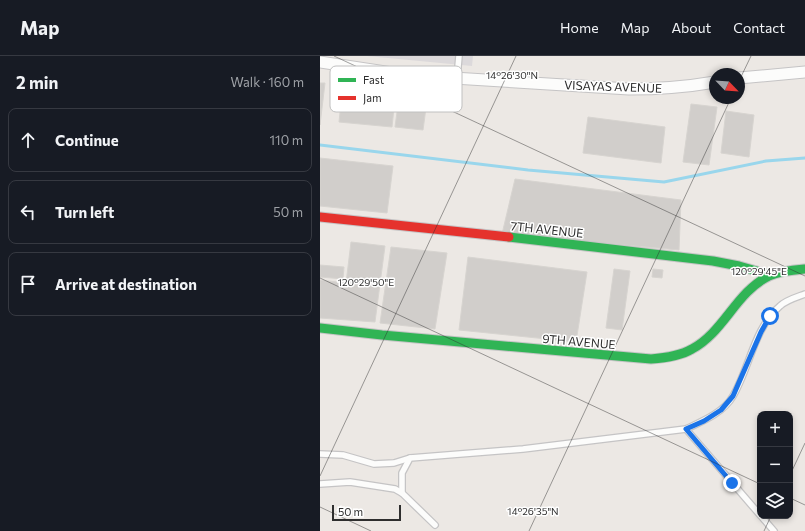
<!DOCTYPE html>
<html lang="en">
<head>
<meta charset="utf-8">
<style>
	:root { --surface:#171b24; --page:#20242c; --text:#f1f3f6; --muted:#9ea1a6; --line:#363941 }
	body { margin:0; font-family:Commissioner,sans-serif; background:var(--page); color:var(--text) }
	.controls { position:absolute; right:12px; bottom:12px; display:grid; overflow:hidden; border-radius:8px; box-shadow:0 2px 6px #0003 }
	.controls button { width:36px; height:36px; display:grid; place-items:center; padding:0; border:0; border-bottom:1px solid var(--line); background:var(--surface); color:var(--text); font:20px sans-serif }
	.compass { position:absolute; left:389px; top:12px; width:36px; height:36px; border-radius:50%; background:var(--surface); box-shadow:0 2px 6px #0003; rotate:115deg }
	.scale { position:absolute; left:12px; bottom:10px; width:69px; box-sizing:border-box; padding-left:4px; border:2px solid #2e2e2e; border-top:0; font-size:11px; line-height:14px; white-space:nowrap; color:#2e2e2e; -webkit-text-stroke:3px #fff; paint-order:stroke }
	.stop { position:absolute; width:12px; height:12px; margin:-9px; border:3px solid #1a73e8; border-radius:50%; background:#fff }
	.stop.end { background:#1a73e8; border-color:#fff; box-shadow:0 1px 4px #0008 }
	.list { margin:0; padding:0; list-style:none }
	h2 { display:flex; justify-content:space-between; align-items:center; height:52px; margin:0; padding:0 16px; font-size:17px }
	h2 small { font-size:13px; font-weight:400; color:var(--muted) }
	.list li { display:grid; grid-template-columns:26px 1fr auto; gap:12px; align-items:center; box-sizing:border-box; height:64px; margin:0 8px 8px; padding:0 8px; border:1px solid var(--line); border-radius:8px }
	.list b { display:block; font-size:15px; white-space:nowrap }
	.list em { font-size:13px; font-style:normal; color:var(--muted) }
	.icon { flex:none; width:22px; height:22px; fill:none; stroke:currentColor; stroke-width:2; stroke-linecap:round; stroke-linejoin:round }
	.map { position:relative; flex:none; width:485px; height:475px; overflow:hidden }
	header { display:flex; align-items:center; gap:24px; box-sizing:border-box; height:56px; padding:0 20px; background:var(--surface); border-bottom:1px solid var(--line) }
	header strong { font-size:19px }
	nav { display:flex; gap:22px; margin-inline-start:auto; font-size:14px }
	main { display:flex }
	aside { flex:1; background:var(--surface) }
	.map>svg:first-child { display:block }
</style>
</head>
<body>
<header>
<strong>Map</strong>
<nav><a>Home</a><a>Map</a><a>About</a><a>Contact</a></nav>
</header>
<main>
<aside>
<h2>2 min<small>Walk · 160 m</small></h2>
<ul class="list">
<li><svg class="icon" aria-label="ahead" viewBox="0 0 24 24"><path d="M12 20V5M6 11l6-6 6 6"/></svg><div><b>Continue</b></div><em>110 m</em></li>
<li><svg class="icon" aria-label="left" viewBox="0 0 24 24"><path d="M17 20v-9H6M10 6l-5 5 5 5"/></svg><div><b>Turn left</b></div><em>50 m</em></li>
<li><svg class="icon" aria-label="arrive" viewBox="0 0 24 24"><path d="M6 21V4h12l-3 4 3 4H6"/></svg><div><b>Arrive at destination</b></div></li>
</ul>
</aside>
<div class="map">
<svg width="485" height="475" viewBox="0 0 485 475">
	<rect width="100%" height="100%" fill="#ece8e4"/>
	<polygon fill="#dcd9db" points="47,0 153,0 152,10"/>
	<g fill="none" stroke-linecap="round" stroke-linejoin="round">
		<polyline stroke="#99d6ec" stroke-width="3" points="0,89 208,114 344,126 446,105 485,102"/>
	</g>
	<g fill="#d1cecb" stroke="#d7d4d0">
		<polygon points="0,27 5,27 0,69"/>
		<polygon points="23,28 76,33 72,71 19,66"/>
		<polygon points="80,34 108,37 103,74 75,71"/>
		<polygon points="371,48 397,51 389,109 363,106"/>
		<polygon points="406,55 434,59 429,101 401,97"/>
		<polygon points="268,61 345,71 341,107 263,97"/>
		<polygon points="0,102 73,110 67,157 0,150"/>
		<polygon points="195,123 361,144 359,194 182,178"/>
		<polygon points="31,186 65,190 55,266 0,262 0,224 26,227"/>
		<polygon points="71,191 127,197 115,273 60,267"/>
		<polygon points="148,201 267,216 256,286 139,274"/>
		<polygon points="0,209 24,211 23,223 0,221"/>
		<polygon points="294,213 310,215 302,274 286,272"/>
		<polygon points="333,213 343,214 342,222 332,221"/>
	</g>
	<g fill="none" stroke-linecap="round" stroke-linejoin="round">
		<g stroke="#c5c4c5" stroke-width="8">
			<g id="lane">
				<polyline points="137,22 139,0"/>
				<polyline points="366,373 440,459"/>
				<polyline points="0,398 23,399 54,408 74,407 90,402"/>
				<polyline points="0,428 30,426 75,433 82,437"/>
				<polyline points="441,460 454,475"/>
				<path d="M115,469L82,437V417L90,402L203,393L366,373C383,365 403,357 413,340C430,311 434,272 460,250C466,244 477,241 485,238"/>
			</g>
		</g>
		<g stroke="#c5c4c5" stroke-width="13">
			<g id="street">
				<path d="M0,6L85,19L309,33C338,33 366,31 395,26"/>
				<polyline points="419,22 485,16"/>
			</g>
		</g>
		<g stroke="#c5c4c5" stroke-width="11">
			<g id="fast">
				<polyline points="189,181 393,205 419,210 450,219"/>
				<path d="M0,272L62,279L331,303C345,302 360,300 372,293C404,276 416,236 449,220C460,215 473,214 485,213"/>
			</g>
		</g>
		<g stroke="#c5c4c5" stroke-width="11">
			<polyline id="jam" points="0,161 189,181"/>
		</g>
		<use href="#lane" stroke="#fcfcfb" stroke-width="5.5"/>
		<use href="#street" stroke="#fcfcfb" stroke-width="11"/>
		<use href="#fast" stroke="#30b455" stroke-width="9"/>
		<use href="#jam" stroke="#e5322d" stroke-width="9"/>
	</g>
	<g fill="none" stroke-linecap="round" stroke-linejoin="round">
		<polyline stroke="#1a73e8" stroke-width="5" points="412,427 366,373 384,365 401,354 413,340 441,276 450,260"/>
	</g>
	<path fill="none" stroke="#2e2e2e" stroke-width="1" stroke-opacity="0.45" d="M14,0L485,220M419,25L431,0M0,222L440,428M470,419L485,387M0,420L196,0M470,442L485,449M0,451L51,475M209,475L411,42M444,475L451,460"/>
	<g text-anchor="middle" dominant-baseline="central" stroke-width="3" stroke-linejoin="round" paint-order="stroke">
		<g font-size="12" fill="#2e2e2e" stroke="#fff">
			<text transform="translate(293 30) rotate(2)">VISAYAS AVENUE</text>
			<text transform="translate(227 173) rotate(6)">7TH AVENUE</text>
			<text transform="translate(259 285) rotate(5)">9TH AVENUE</text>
		</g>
	</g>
	<rect x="10" y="10" width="132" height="46" rx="6" fill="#fff" stroke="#c0c0c0" stroke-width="1"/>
	<rect x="18" y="22" width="18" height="4" fill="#30b455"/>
	<rect x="18" y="40" width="18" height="4" fill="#e5322d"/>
	<g font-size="11" fill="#2e2e2e">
		<text x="43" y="28">Fast</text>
		<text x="43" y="46">Jam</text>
	</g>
	<g font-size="10" text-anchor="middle" fill="#2e2e2e" stroke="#fff" stroke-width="3" stroke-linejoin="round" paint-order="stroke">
		<text x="192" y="23">14°26'30"N</text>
		<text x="439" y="219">120°29'45"E</text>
		<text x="46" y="230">120°29'50"E</text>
		<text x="213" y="459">14°26'35"N</text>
	</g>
</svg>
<div class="controls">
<button>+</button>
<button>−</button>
<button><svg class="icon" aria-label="layers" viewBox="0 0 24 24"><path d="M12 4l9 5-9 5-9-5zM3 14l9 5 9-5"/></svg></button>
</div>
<svg class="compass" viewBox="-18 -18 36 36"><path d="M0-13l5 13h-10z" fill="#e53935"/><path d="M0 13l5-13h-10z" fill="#9ea1a6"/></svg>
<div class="scale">50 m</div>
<div class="stop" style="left:450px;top:260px"></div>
<div class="stop end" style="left:412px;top:427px"></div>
</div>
</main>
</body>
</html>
